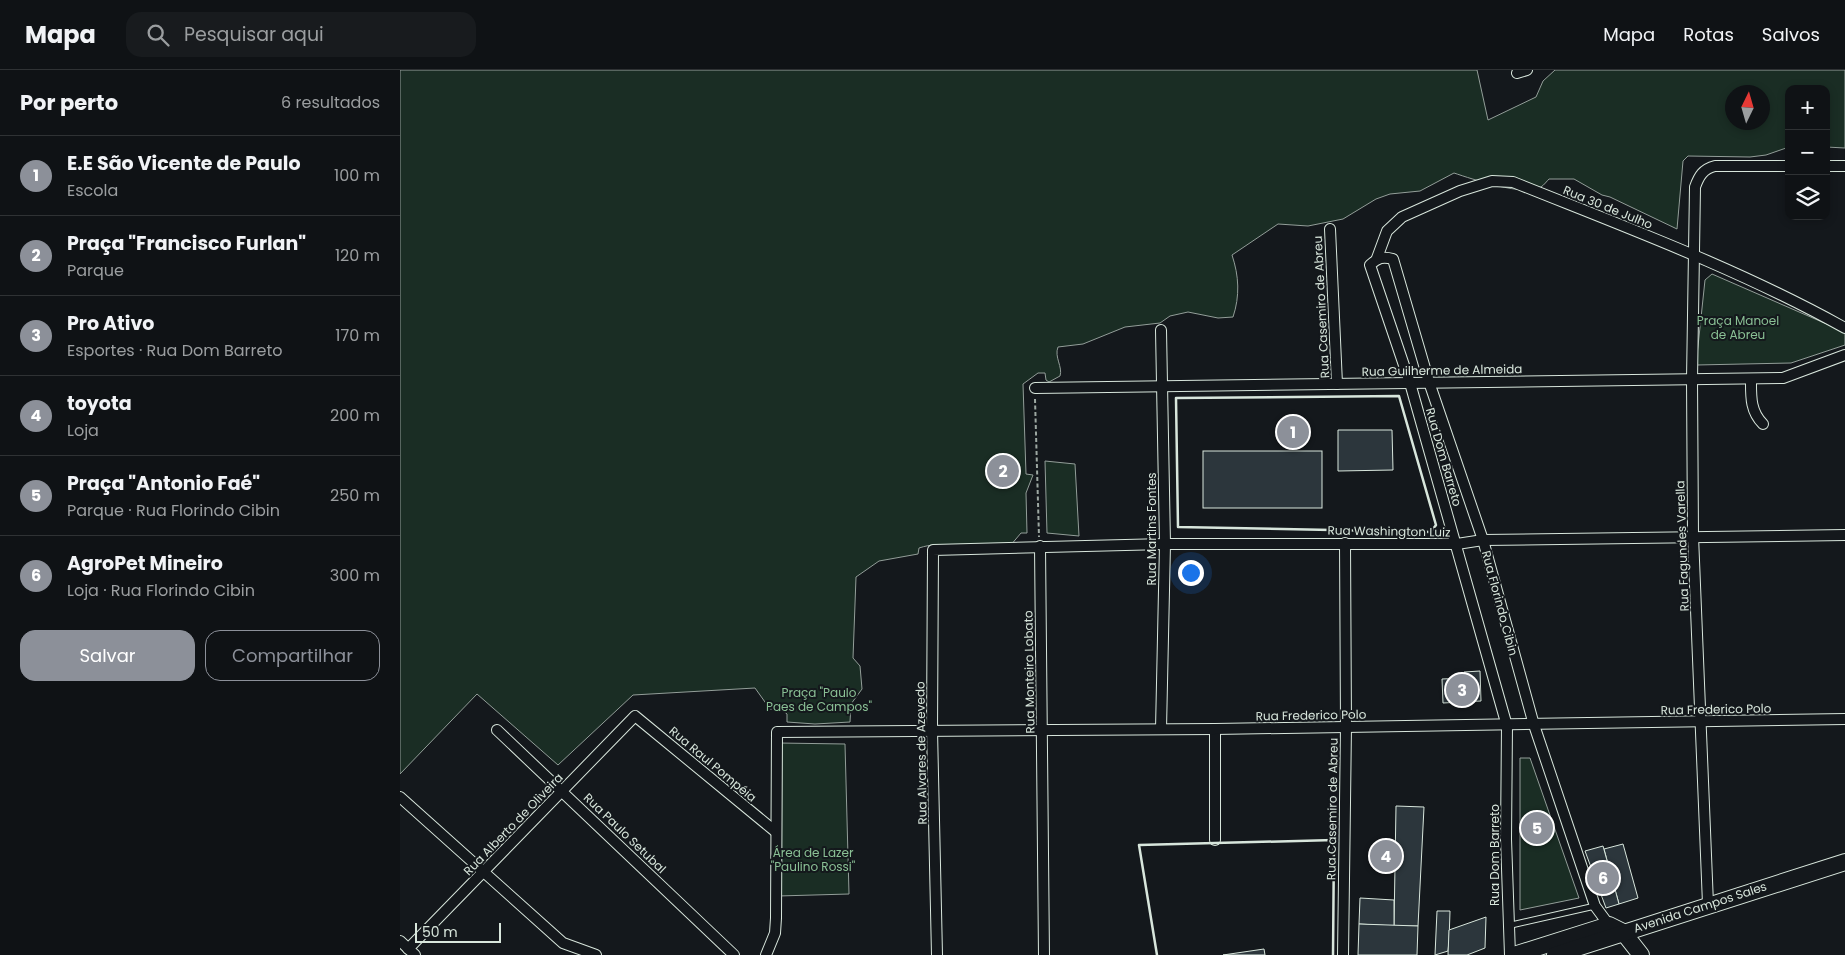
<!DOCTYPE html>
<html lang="pt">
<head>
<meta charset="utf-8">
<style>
	:root { --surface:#0f1215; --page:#181b1e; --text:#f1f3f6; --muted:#9b9ea0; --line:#2f3234; --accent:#8c9099 }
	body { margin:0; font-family:Poppins,sans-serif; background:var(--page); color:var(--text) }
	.controls { position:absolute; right:15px; top:15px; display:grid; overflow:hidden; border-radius:10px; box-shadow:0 2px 8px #0003 }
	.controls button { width:45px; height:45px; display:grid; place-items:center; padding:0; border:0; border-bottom:1px solid var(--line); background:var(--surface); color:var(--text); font:25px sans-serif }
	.compass { position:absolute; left:1325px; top:15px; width:45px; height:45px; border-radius:50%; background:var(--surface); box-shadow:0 2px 8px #0003; rotate:5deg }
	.scale { position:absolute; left:15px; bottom:12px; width:86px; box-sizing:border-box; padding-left:5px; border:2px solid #d8e6dc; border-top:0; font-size:14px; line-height:18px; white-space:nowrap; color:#d8e6dc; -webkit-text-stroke:4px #14181c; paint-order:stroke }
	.you { position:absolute; left:790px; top:502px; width:18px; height:18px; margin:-12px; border:4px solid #fff; border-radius:50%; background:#1a73e8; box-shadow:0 0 0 8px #1a73e833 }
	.badge { display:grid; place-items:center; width:32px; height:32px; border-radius:50%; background:var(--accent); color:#fff; font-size:16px; font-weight:700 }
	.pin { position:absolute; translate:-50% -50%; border:2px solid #fff; box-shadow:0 1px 5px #0006 }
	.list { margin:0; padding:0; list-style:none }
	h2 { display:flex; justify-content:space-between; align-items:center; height:65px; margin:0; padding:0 20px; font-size:21px }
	h2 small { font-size:16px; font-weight:400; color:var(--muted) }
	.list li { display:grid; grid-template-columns:32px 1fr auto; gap:15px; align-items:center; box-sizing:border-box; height:80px; padding:0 20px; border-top:1px solid var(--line) }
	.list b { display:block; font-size:19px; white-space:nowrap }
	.list p { margin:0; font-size:16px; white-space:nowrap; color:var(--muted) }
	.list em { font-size:16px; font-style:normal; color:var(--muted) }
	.actions { display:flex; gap:10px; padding:15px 20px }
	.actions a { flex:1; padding:11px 0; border:1px solid var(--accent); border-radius:15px; text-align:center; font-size:18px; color:var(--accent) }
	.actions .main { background:var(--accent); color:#fff }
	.icon { flex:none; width:28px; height:28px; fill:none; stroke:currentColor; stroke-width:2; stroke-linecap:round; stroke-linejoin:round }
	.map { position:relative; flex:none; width:1445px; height:885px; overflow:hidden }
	header { display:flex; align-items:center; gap:30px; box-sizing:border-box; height:70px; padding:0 25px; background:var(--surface); border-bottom:1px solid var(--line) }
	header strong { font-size:24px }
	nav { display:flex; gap:28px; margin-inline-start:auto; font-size:18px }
	.search { width:350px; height:45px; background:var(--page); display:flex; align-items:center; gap:12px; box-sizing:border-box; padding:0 18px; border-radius:15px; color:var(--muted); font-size:19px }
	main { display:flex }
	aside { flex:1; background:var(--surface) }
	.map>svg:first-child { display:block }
</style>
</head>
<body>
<header>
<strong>Mapa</strong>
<div class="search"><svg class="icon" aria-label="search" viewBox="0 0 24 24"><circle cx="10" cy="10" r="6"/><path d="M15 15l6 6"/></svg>Pesquisar aqui</div>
<nav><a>Mapa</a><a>Rotas</a><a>Salvos</a></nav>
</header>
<main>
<aside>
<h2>Por perto<small>6 resultados</small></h2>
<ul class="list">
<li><span class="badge">1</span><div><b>E.E São Vicente de Paulo</b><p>Escola</p></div><em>100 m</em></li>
<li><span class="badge">2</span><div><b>Praça &quot;Francisco Furlan&quot;</b><p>Parque</p></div><em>120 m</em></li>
<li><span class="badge">3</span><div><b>Pro Ativo</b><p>Esportes · Rua Dom Barreto</p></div><em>170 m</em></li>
<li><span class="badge">4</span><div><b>toyota</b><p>Loja</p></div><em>200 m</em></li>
<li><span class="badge">5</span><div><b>Praça &quot;Antonio Faé&quot;</b><p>Parque · Rua Florindo Cibin</p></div><em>250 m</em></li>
<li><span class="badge">6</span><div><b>AgroPet Mineiro</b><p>Loja · Rua Florindo Cibin</p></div><em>300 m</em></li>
</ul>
<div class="actions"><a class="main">Salvar</a><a>Compartilhar</a></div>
</aside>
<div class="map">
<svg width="1445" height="885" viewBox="0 0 1445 885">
	<rect width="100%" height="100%" fill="#14181c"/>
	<g fill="#1a2d24" stroke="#939e99" fill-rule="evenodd">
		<path d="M0,0H1077L1088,50L1136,27L1143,11L1155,0H1445V78L1426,77V19H1389V77L1366,85L1350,87L1288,86L1283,91L1277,159L1210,127L1202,125L1174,109H1149C1147,111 1144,115 1141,117C1125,127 1072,109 1054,103L1020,121L990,124L976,129L943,149L908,156L878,154L832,185C839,206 840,226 833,247L818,248L788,242L770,246L760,253L725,257L683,274L658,277C654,287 663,297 660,306L649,312L646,310L645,303H638L623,314L626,404L633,405L626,423L627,463H621L610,476C594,477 578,481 562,481C543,481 544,470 519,478L518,484L479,491L456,507L453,588L460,596L462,619L451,634L450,652L415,654L387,652V644L381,639H370L355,618L233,625L158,695L77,624L0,704ZM1332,22H1362V52H1332Z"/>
		<polygon points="1312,204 1445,262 1445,275 1391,293 1296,295 1305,210"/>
		<polygon points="645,391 675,394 679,466 647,463"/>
		<polygon points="379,673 445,674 449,824 378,826"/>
		<polygon points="1120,688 1130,688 1179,828 1120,840"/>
	</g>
	<g fill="#2c363c" stroke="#d8e6dc">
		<polygon points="938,360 992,360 993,400 938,401"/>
		<rect x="803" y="381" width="119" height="57"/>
		<polygon points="1080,601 1081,631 1043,633 1042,609 1065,608 1064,602"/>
		<polygon points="996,736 1024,737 1018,856 994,856"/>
		<polygon points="1223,774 1238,828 1219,834 1204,779"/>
		<polygon points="1203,776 1219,834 1206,838 1185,781"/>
		<polygon points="960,828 994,830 994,856 959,854"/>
		<polygon points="1037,841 1050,841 1049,871 1048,881 1035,885"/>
		<polygon points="1086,847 1085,878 1067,885 1048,885 1049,860"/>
		<polygon points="959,854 1018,856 1017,885 958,885"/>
		<polygon points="864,879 865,885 823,885"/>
	</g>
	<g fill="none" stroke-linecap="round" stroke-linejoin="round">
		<g stroke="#d8e6dc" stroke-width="7">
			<polyline id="service" points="1107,856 1195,836"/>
		</g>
		<g stroke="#d8e6dc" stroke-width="12">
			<g id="minor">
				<polyline points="1117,3 1127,0"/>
				<polyline points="1426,96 1445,96"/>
				<polyline points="930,159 937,314"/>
				<path d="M977,188L987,161L1002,147L1060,121L1092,111L1113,112C1225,157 1339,199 1445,258"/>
				<path d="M1351,309C1351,326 1350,341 1363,354"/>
				<polyline points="635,318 1383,308 1445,285"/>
				<polyline points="640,476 644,885"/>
				<polyline points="761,659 765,474 761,260"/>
				<polyline points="97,660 334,885"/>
				<polyline points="0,727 163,873 196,885"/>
				<polyline points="815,770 815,659"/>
				<path d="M1308,834L1293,466L1292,310L1295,117C1299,106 1303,99 1315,96H1389"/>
				<polyline points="0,871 15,885"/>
				<polyline points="8,879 235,646 376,762"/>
				<polyline points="366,885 375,863 376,848 377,662 815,659 1445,649"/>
				<polyline points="537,885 532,660 533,480 765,474 1057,474 1083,470 1445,465"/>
				<polyline points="943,885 946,656 945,473"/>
				<path d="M1110,885L1106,769L1107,656L1010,313L970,195C978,188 982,186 993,189L1029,312L1083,470L1134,655L1195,836L1209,855"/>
			</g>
		</g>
		<g stroke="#d8e6dc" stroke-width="18">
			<g id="primary">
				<polyline points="1114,885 1209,855 1223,862 1241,885"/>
				<polyline points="1155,885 1445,792"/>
			</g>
		</g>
		<polyline stroke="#9da8a2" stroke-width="2" stroke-dasharray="4 2.5" stroke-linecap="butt" points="635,329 639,467"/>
		<use href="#service" stroke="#14181c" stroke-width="5"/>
		<use href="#minor" stroke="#14181c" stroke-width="10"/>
		<use href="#primary" stroke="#14181c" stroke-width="16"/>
		<g stroke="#d8e6dc" stroke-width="2.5">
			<polygon points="999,326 1036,455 1031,462 778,457 776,328"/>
			<polyline points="757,885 739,775 934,770 933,885"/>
		</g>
	</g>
	<g text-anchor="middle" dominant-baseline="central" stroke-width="4" stroke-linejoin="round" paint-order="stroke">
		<g font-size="12" fill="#d8e6dc" stroke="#14181c">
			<text transform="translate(1208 137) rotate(22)">Rua 30 de Julho</text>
			<text transform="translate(921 237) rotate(-93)">Rua Casemiro de Abreu</text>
			<text transform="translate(1042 300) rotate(-1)">Rua Guilherme de Almeida</text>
			<text transform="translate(1044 387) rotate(74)">Rua Dom Barreto</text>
			<text transform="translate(751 459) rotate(-90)">Rua Martins Fontes</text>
			<text transform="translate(989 461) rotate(1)">Rua Washington Luiz</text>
			<text transform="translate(1282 476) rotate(-92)">Rua Fagundes Varella</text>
			<text transform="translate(1100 533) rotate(75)">Rua Florindo Cibin</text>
			<text transform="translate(629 602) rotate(-91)">Rua Monteiro Lobato</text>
			<text transform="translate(1316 639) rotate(-1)">Rua Frederico Polo</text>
			<text transform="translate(911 645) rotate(-1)">Rua Frederico Polo</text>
			<text transform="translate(521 683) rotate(-91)">Rua Alvares de Azevedo</text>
			<text transform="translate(313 694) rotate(40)">Rua Raul Pompéia</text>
			<text transform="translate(932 739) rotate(-89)">Rua Casemiro de Abreu</text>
			<text transform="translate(113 754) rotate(-46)">Rua Alberto de Oliveira</text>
			<text transform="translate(225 763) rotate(44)">Rua Paulo Setubal</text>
			<text transform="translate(1094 785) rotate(-90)">Rua Dom Barreto</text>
			<text transform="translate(1300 837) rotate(-18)">Avenida Campos Sales</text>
		</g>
		<g font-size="12" fill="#8ac095" stroke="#14181c">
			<text x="1338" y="250">Praça Manoel<tspan x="1338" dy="14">de Abreu</tspan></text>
			<text x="419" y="622">Praça "Paulo<tspan x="419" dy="14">Paes de Campos"</tspan></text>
			<text x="413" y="782">Área de Lazer<tspan x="413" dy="14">"Paulino Rossi"</tspan></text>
		</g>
	</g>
</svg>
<div class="controls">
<button>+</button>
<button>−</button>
<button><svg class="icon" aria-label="layers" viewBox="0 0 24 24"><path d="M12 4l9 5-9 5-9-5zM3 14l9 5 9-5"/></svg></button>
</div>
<svg class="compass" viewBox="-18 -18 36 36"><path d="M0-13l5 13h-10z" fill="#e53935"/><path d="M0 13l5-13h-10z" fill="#9b9ea0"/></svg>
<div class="scale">50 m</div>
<div class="you"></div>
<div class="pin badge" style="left:893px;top:362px">1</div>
<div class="pin badge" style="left:603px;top:401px">2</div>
<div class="pin badge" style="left:1062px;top:620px">3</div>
<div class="pin badge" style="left:986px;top:786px">4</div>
<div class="pin badge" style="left:1137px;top:758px">5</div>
<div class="pin badge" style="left:1203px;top:808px">6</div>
</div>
</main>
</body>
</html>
